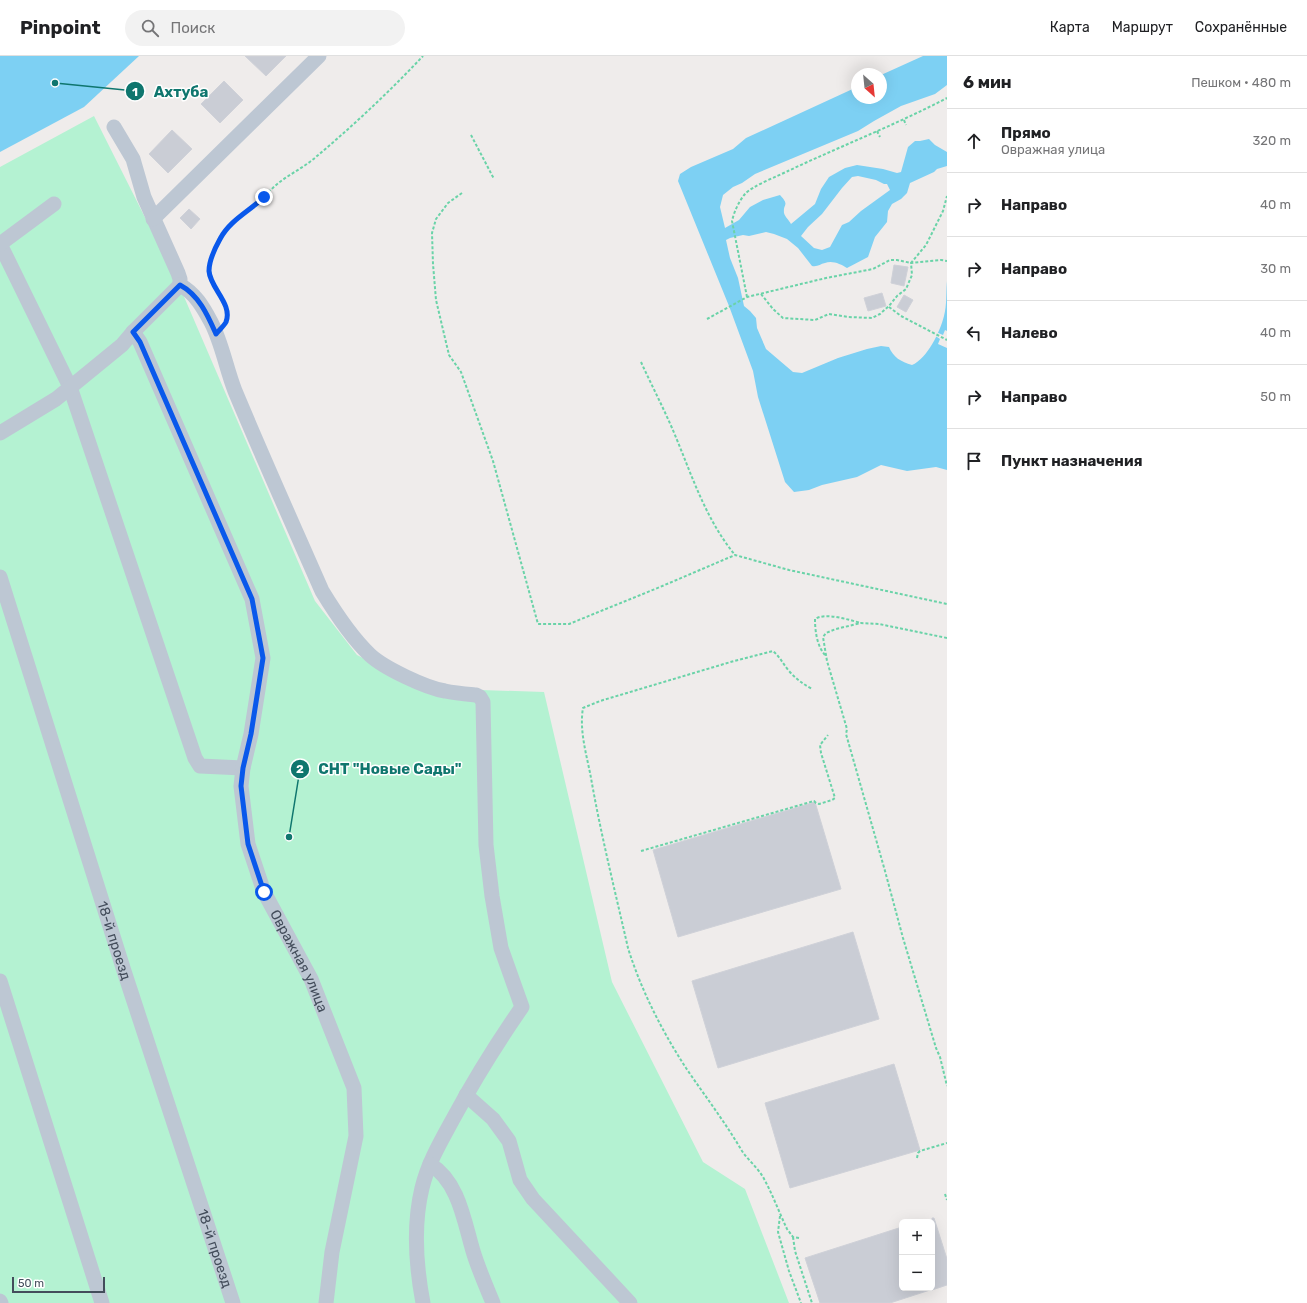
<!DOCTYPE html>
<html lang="ru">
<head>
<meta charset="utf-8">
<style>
	:root { --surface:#fff; --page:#f2f2f2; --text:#202124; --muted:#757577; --line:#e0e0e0 }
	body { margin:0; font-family:Rubik,sans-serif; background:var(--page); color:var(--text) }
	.controls { position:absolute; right:12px; bottom:12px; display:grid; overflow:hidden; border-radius:6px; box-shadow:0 4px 16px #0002 }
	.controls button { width:36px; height:36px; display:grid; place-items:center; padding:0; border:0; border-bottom:1px solid var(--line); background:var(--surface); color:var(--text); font:20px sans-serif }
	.compass { position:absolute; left:851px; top:12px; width:36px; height:36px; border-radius:50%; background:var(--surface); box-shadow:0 4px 16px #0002; rotate:153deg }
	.scale { position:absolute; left:12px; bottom:10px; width:93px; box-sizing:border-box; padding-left:4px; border:2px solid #434d5b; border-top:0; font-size:11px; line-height:14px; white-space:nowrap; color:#434d5b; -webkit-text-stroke:3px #fff; paint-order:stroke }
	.stop { position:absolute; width:12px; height:12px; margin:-9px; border:3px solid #0958eb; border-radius:50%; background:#fff }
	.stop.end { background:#0958eb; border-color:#fff; box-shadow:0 1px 4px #0008 }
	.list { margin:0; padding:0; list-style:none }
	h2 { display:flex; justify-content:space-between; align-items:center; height:52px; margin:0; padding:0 16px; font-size:17px }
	h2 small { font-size:13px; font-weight:400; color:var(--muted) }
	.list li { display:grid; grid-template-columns:26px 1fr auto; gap:12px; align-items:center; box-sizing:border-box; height:64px; padding:0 16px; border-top:1px solid var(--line) }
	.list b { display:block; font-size:15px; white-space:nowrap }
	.list p { margin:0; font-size:13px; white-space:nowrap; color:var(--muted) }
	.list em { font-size:13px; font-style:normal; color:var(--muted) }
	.icon { flex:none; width:22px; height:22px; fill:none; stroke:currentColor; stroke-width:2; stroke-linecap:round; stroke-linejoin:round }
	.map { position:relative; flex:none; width:947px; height:1247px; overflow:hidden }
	header { display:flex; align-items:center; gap:24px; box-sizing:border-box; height:56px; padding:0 20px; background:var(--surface); border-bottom:1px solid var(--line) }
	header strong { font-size:19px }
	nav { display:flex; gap:22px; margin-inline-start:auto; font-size:14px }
	.search { width:280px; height:36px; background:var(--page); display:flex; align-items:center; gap:10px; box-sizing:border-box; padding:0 14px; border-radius:22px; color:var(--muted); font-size:15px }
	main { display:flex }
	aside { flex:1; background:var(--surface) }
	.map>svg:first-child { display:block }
</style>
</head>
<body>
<header>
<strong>Pinpoint</strong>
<div class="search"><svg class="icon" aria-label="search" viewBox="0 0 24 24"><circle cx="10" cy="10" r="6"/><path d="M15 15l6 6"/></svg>Поиск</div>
<nav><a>Карта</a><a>Маршрут</a><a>Сохранённые</a></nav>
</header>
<main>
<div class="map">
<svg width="947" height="1247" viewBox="0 0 947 1247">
	<rect width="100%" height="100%" fill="#efeceb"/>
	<polygon fill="#b4f2d2" points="94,60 179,229 315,545 357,599 422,632 544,636 612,926 703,1106 745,1133 789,1247 0,1247 0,111"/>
	<g fill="#7dd0f3" fill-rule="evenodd">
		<polygon points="0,0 139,0 84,51 0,96"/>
		<path d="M923,0H947V29L935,38L901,50L874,65L858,75L755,118L742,127L733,131L723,139L720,151L725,172L739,164L750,151L763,144L780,139C790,150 783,147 784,157C785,161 789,164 791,168L815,148L821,133L829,121L845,112L857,109L883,113L897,117L901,116L908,91L915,85H920L929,83L935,89L947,96V110L937,113L934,116L910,127L907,137L901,143L892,148L888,155L887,166L875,181L868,201L847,212C841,208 832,204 825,207C820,208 818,211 812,210L798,192L787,183L774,178L766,176L749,180L743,179L730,182L726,184L730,202L738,222L744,250L750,255L756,262L757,272L766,293L793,316L802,317L838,302L867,293L881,290L889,291C893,301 901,306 912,309C927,303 940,276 944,260C947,249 946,236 947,225V414L936,411L907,415L881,409L857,421L822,429L809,434L794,436L785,426L758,341L753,315L729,250L678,125L680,118L691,111L733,93L746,82L857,31V42H881V19ZM858,120L876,124L884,128H887L890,134L861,155L849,166L842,169L830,191L822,194L814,192L801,180L808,171L822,158L842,132L852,121Z"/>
	</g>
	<polygon fill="#efeceb" points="945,274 947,275 947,292 938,288 940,283 934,279 936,276 943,279"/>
	<g fill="#cacdd5" stroke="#cfd1d8">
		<polygon points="245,0 286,0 266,20"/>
		<polygon points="224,25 243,44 220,67 201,48"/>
		<polygon points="172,74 192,93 168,117 149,98"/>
		<polygon points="189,153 200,163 191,173 180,162"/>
		<polygon points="894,209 908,211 904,230 891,227"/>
		<polygon points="882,237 886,250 868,255 864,242"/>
		<polygon points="904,239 913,244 906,256 897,251"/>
		<polygon points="815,746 841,833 678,881 653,794"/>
		<polygon points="853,876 879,963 718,1012 692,925"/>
		<polygon points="894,1008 920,1094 790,1132 765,1047"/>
		<polygon points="932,1162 934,1162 947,1203 947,1229 932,1234"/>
		<polygon points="902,1171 902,1232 930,1232 930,1234 890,1247 820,1247 805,1202"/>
	</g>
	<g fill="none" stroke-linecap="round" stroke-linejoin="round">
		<g stroke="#6ad3a8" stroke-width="2" stroke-dasharray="3 2" stroke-linecap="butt">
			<polyline points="904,64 906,69"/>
			<polyline points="877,75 880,81"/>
			<polyline points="471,79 494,123"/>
			<polyline points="462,137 448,147 436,163 432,177 433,208 436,244 449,299 461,316 493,405 538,568 569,568 660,531 735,499 789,514 947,548"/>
			<polyline points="761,238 773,253 783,262 815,264 829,258 848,261 872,262 880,258 889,250 897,240 906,233 912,219 911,207 941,204 947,205"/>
			<path d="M747,241L732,165C734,156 739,145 745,138C752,130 778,120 788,115C841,90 895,69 947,42"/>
			<polyline points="889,251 901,260 947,284"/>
			<polyline points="707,263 747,241 826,222 873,213 890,204 897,204 911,207 926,189 943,155 947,140"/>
			<path d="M226,265C230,242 205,230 211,205C215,185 229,168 245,156C248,154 252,152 255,150C263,144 268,136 275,130C287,119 304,112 317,100C354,69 390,35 423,0"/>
			<path d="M641,306C651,328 662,349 672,372C691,416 704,461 735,499"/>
			<polyline points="947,582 879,568 861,567 836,573 826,577 823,581 827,605 847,673 846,678 885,815 903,882 936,992 940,1001 947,1030"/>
			<path d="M825,599C817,590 815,575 815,563C826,556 849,564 861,567"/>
			<polyline points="641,795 814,745 816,747 819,748 832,744 835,742 821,697 820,689 828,679"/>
			<polyline points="917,1102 918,1097 920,1095 947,1087"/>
			<polyline points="945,1138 947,1144"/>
			<polyline points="780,1160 778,1176 789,1215 801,1247"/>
			<polyline points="793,1181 795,1195 812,1247"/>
			<path d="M799,1182L793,1181L787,1173C779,1156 772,1137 763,1121C757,1111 748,1104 742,1095C725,1066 705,1040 686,1012C662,975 641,934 628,892C615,835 601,779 591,722C587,700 579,675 583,652L600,645L734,605L773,595C780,601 783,608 789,615C796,623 803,628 812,633"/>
		</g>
		<g stroke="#bdc7d3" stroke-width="15">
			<path d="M114,71L133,103L144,141L178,217L180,223V229C195,237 203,251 211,266C222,287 226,312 235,335C263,402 293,469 322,535C336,558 351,581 370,599C384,612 426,632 445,635C455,637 466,638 476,639L480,641L483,646L486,789L492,840L501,892L522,951C497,987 474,1024 453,1063C441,1085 428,1107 422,1132C413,1169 416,1210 423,1247"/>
			<polyline points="153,163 319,0"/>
			<polyline points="0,188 70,331 195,702 200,710 243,712"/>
			<polyline points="0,188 54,148"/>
			<path id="s1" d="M133,276L140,286L252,543L263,602L251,678L243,712L241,730L248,788L264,836L311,923L354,1032L356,1080L332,1196L326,1247"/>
			<polyline points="0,377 56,343 122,289 133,276 180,229"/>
			<path id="s2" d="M0,521L124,915L233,1247"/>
			<polyline points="0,925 102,1247"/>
			<polyline points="466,1039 493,1063 509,1085 520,1124 533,1143 630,1247"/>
			<path d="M430,1108C459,1126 464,1165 473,1195C478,1212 486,1230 493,1247"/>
			<polyline points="0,1245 1,1247"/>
		</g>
	</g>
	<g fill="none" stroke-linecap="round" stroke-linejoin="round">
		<path stroke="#0958eb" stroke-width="5" d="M264,836L248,788L241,730L243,712L251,678L263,602L252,543L140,286L133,276L180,229C199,239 208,260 216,278C219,274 224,270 226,266C233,248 210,232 209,215C209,204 215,192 220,183C230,164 250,155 264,141"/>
	</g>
	<g text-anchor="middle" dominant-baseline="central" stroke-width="3" stroke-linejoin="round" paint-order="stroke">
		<g font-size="14" fill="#434d5b" stroke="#fff">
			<text stroke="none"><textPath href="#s2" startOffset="381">18-й проезд</textPath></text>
			<text stroke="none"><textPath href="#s1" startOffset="669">Овражная улица</textPath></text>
			<text stroke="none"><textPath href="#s2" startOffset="705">18-й проезд</textPath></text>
		</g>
	</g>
	<path fill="none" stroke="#0f766e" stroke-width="1.5" d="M55 27L135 35M289 781L300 713"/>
	<g fill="#0f766e" stroke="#fff" stroke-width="1.5">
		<circle cx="55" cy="27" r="4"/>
		<circle cx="289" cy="781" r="4"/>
		<circle cx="135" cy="35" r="10"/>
		<circle cx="300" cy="713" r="10"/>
	</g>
	<g font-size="12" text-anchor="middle" font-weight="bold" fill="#fff">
		<text x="135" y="40">1</text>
		<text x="300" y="717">2</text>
	</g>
	<g font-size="15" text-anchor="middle" font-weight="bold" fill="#0f766e" stroke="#fff" stroke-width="3" stroke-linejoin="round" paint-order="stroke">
		<text x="181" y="41">Ахтуба</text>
		<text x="390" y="718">СНТ "Новые Сады"</text>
	</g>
</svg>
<div class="controls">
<button>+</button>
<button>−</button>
</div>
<svg class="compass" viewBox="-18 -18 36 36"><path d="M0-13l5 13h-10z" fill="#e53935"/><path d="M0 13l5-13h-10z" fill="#757577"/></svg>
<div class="scale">50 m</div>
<div class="stop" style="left:264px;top:836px"></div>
<div class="stop end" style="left:264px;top:141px"></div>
</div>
<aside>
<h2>6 мин<small>Пешком · 480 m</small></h2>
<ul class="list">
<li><svg class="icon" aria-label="ahead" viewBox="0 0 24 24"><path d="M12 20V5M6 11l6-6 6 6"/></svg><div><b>Прямо</b><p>Овражная улица</p></div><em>320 m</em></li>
<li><svg class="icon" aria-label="right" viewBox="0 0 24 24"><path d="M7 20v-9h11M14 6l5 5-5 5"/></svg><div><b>Направо</b></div><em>40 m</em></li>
<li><svg class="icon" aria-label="right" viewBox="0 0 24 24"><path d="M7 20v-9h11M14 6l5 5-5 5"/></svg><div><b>Направо</b></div><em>30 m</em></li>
<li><svg class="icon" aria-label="left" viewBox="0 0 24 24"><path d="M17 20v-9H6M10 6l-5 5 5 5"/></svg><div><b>Налево</b></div><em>40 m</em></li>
<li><svg class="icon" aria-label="right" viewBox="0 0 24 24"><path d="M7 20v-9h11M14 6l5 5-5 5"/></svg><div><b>Направо</b></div><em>50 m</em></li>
<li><svg class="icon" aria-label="arrive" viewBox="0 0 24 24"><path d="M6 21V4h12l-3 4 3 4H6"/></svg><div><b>Пункт назначения</b></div></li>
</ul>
</aside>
</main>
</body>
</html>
